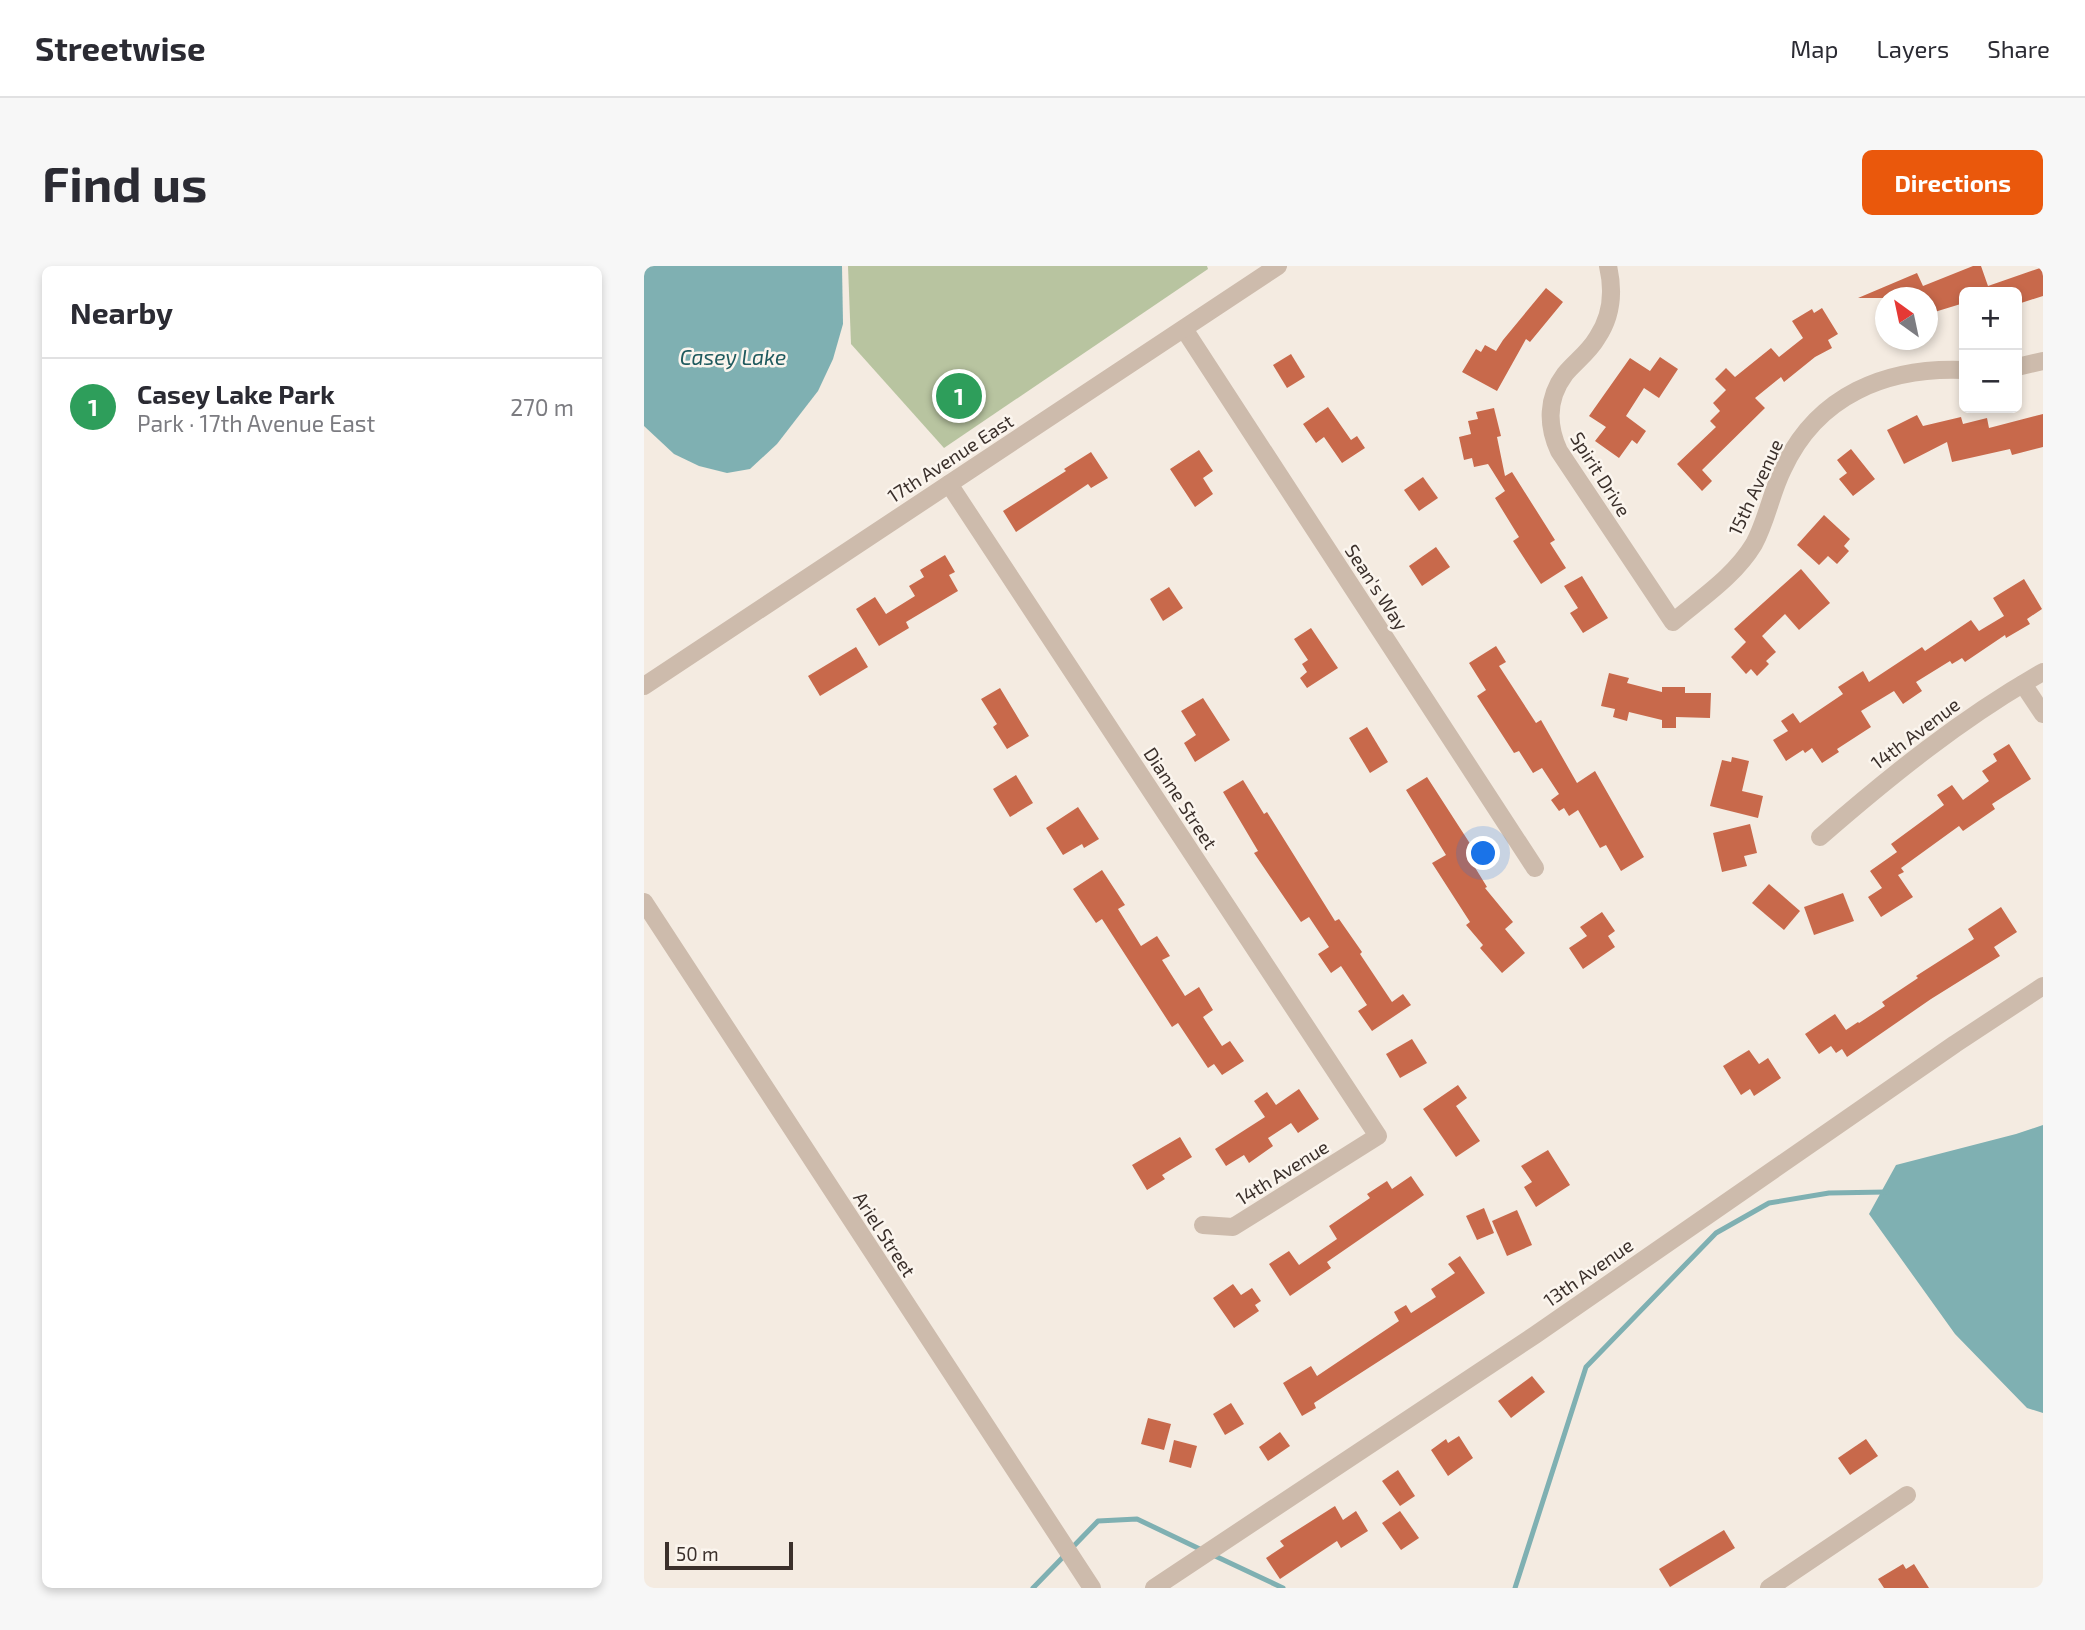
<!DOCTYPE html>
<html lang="en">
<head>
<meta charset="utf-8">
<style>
	:root { --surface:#fff; --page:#f7f7f7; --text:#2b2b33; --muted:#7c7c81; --line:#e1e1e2; --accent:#ea580c }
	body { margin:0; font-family:"Exo 2",sans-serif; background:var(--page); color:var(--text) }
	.controls { position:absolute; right:21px; top:21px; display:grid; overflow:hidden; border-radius:10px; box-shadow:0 4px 10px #0003 }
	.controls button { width:63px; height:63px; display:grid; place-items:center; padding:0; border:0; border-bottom:2px solid var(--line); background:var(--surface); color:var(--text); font:35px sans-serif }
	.compass { position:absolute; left:1231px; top:21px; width:63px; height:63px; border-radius:50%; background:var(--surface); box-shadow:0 4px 10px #0003; rotate:327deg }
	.scale { position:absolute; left:21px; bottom:18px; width:128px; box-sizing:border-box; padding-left:7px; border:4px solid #3b302b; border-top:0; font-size:19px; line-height:24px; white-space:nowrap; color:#3b302b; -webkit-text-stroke:5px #fbf5ee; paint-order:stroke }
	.you { position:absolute; left:840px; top:588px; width:24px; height:24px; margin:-18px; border:5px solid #fff; border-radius:50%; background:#1a73e8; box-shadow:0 0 0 10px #1a73e833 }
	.badge { display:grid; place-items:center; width:46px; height:46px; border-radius:50%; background:var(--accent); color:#fff; font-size:23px; font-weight:700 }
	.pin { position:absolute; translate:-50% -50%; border:4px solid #fff; box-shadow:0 2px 7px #0006 }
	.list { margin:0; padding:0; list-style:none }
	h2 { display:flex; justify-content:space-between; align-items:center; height:91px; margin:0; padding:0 28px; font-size:30px }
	h2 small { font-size:23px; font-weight:400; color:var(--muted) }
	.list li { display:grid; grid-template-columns:46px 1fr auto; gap:21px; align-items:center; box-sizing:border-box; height:98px; padding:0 28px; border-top:2px solid var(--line) }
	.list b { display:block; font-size:26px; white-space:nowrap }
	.list p { margin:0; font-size:23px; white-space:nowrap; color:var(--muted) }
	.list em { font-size:23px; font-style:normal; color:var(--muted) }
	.map { position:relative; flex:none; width:1399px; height:1322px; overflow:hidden; border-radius:10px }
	header { display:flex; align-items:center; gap:42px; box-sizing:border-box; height:98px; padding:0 35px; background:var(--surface); border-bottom:2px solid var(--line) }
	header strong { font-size:33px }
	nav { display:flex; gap:38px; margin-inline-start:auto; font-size:24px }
	.intro { display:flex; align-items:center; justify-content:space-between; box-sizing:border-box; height:168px; padding:0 42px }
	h1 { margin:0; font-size:49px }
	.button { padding:18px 32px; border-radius:10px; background:var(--accent); color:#fff; font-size:24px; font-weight:700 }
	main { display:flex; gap:42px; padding:0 42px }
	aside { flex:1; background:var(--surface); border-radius:10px; box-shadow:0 4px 10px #0003 }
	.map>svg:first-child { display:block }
</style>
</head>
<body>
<header>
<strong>Streetwise</strong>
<nav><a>Map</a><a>Layers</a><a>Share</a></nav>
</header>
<div class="intro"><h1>Find us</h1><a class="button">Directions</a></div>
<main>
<aside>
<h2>Nearby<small></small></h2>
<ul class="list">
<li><span class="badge" style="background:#2e9e5b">1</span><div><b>Casey Lake Park</b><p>Park · 17th Avenue East</p></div><em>270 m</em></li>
</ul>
</aside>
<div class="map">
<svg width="1399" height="1322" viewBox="0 0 1399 1322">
	<rect width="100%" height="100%" fill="#f4ebe1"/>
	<polygon fill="#b8c4a0" points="204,0 563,0 564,3 300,182 207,78"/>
	<g fill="#7fb0b2">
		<polygon points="0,0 198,0 199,58 189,93 174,125 133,178 106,203 83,207 55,200 30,188 0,160"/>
		<polygon points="1399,859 1399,1147 1383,1142 1311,1068 1225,948 1252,899 1372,868"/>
	</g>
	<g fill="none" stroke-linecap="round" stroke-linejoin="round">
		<g stroke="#7fb0b2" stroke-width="5">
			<polyline points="569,1289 639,1322"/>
			<polyline points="389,1322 454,1255 493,1253 560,1285"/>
			<polyline points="871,1322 942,1101 1072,967 1125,937 1185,927 1242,926"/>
		</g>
	</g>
	<g fill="#c8694b">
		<polygon points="1329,0 1337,0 1344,20 1399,1 1399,30 1377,37 1373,26 1320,26 1320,37 1284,48 1284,32 1214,32 1273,7 1279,20"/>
		<polygon points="902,22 919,36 886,76 882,73 853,125 818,106 832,83 837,86 841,79 852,85 859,74"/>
		<polygon points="1178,42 1194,68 1184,74 1188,82 1171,91 1140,116 1137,111 1111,132 1121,142 1058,204 1068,215 1058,225 1033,198 1072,161 1066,155 1076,145 1069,137 1082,124 1071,113 1082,102 1091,111 1127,82 1135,91 1159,72 1148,55 1168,43 1170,47"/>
		<polygon points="647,88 661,111 643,122 629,99"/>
		<polygon points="1016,91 1034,103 1015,132 1000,122 982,150 1002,165 993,178 988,174 975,192 951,175 962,161 945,150 986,92 1006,105"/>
		<polygon points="684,141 707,174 713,170 721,182 698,197 680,171 672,177 659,158"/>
		<polygon points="850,142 857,170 853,171 861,210 868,206 911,274 906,277 922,302 897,318 869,275 875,271 851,232 861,225 844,198 830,201 828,192 820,194 815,171 827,168 824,155 834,153 832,146"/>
		<polygon points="1399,148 1399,181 1368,189 1366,183 1308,196 1303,176 1260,198 1243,164 1273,149 1279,160 1317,151 1319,158 1343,152 1345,162"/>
		<polygon points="1207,183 1231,213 1209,230 1195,213 1203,207 1193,194"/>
		<polygon points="555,184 569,205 559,212 569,228 551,241 526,203"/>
		<polygon points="447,186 464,212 447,222 444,218 372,266 359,245 422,205 420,203"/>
		<polygon points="779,211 794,232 775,245 760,224"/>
		<polygon points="1180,249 1206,273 1200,280 1205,285 1193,298 1184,290 1175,299 1153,279"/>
		<polygon points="792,281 806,301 778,320 765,300"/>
		<polygon points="301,289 311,306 305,309 314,325 262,356 265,362 235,380 212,343 231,331 242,348 271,330 265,320 280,311 276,304"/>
		<polygon points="1157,303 1186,337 1155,364 1141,348 1118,370 1132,386 1122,395 1125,398 1113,410 1107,403 1102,408 1087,391 1102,376 1090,363"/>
		<polygon points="938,310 964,352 939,367 926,347 934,342 920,320"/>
		<polygon points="1380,313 1398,343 1383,353 1386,358 1362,372 1361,369 1321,396 1318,392 1308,398 1306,395 1272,416 1278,425 1259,438 1250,425 1217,445 1227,461 1193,483 1195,486 1178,497 1168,482 1161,487 1159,484 1142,495 1129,474 1144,465 1137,455 1149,447 1156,457 1199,428 1194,421 1219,405 1225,416 1278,381 1281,385 1327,354 1335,365 1360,350 1349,332"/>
		<polygon points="525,321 539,342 519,355 506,333"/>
		<polygon points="667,362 694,402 663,422 656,412 663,406 658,398 664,394 650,373"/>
		<polygon points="852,380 862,396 855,400 892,457 897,454 933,517 951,505 1000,591 977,605 962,579 956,582 934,544 925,550 920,542 915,545 907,534 915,528 898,502 889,507 875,485 870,487 833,430 842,424 825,397"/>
		<polygon points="212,381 224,401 176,430 164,410"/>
		<polygon points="965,407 985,412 983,417 1018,426 1018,421 1041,421 1041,427 1067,427 1066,452 1032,451 1032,462 1018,462 1018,454 985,446 983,455 969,451 971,443 957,440"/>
		<polygon points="356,422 385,470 363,483 349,461 353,458 337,433"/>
		<polygon points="559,432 586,474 551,496 540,477 552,469 537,445"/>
		<polygon points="723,461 744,496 726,507 705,472"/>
		<polygon points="1365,478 1387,513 1348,538 1351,543 1319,565 1315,560 1257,602 1260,606 1254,609 1269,631 1237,651 1224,631 1238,622 1226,605 1253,586 1247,578 1300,539 1293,529 1308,519 1319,534 1345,515 1338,505 1353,495 1349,488"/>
		<polygon points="1088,491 1105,495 1098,525 1119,530 1114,552 1066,540 1078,494 1087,496"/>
		<polygon points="372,509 389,537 366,551 349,523"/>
		<polygon points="783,511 834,590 827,595 843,621 841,622 869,656 861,663 881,687 858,707 836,682 839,679 822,659 826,656 788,597 802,589 762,524"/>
		<polygon points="599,514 620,548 623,546 691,655 695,653 718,686 716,688 748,736 759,728 767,739 728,765 714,745 723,739 697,700 687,707 674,688 685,681 665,651 657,656 610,587 614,585 579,526"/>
		<polygon points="434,541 455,573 440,582 438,578 419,589 402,562"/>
		<polygon points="1106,558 1113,587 1100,590 1103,600 1078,606 1069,567"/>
		<polygon points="458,604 481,639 474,643 497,680 513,670 526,690 518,694 541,730 555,721 569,744 559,751 578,780 586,775 600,795 578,809 570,798 564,802 534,757 528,761 458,653 452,657 429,623"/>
		<polygon points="1125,618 1156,645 1140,664 1108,637"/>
		<polygon points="1199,627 1210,655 1170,669 1160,641"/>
		<polygon points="1357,641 1373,666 1350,681 1356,690 1287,733 1203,791 1198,783 1192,787 1187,780 1175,788 1161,768 1191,748 1202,764 1214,756 1215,757 1241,740 1238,736 1274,712 1272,710 1330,673 1324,663"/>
		<polygon points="958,646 971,665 964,670 971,681 939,703 925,682 943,670 936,661"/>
		<polygon points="768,773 783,797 756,812 742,788"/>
		<polygon points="1105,784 1115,798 1124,792 1137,812 1110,830 1106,823 1097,829 1079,800"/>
		<polygon points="814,819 823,832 812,840 836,875 812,891 779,843"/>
		<polygon points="655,823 675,853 654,867 647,857 624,872 629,880 605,897 600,889 582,900 571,883 621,851 610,835 623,826 632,839"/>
		<polygon points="536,871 548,891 518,909 521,913 503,924 488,899"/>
		<polygon points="904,884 926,919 892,941 880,921 888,916 877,900"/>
		<polygon points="767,910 780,929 683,996 687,1002 646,1030 625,998 645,985 655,999 693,973 685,960 726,932 723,928 743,915 748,923"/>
		<polygon points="840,942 850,967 833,974 822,950"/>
		<polygon points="873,944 888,979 863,990 848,955"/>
		<polygon points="816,990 841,1027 670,1137 672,1142 658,1150 639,1117 667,1100 673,1110 755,1055 750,1046 762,1039 767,1047 792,1031 787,1023 811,1007 804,998"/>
		<polygon points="589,1018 597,1029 608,1022 617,1035 611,1039 615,1045 590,1062 569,1032"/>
		<polygon points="888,1110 901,1126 867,1152 854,1135"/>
		<polygon points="587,1137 600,1158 581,1169 569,1148"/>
		<polygon points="504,1152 527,1158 520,1184 497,1178"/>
		<polygon points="636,1166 646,1180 624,1195 615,1181"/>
		<polygon points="815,1170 829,1192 804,1210 787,1184 802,1173 804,1177"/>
		<polygon points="1222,1173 1234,1190 1206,1209 1194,1192"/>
		<polygon points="530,1174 553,1180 547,1202 525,1196"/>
		<polygon points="754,1204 771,1230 756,1240 738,1215"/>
		<polygon points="691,1240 699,1254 712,1245 724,1265 697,1282 693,1275 636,1313 622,1292 640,1280 636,1275"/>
		<polygon points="756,1245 775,1272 757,1284 738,1257"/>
		<polygon points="1080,1264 1091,1282 1026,1321 1015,1303"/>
		<polygon points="1259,1298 1262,1303 1270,1298 1285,1322 1240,1322 1234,1313"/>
	</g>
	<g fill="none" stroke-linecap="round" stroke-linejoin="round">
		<g stroke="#cdbbac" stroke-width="18">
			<path d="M964,0C970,26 968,50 953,72C945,86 931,96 921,108C903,132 903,159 915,185L1029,356C1057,332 1090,311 1110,278C1123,254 1127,227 1139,203C1173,129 1242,101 1320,104"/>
			<polyline points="540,63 891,602"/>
			<polyline points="1373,101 1399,95"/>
			<polyline points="305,218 734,870 589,961 559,959"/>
			<polyline points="1379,418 1399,448"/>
			<polyline points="0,420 634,0"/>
			<path d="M1176,571C1246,510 1318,452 1399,406"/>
			<polyline points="0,636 448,1322"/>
			<polyline points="510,1322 891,1069 1311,778 1399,720"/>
			<polyline points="1125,1322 1263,1229"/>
		</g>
	</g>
	<g text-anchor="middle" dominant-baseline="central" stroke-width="5" stroke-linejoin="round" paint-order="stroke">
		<g font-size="19" fill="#3b302b" stroke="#fbf5ee">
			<text transform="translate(306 192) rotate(-33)">17th Avenue East</text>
			<text transform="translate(957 208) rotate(58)">Spirit Drive</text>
			<text transform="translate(1111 221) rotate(-65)">15th Avenue</text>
			<text transform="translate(733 321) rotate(57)">Sean's Way</text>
			<text transform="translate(1271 467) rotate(-37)">14th Avenue</text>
			<text transform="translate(537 532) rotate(57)">Dianne Street</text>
			<text transform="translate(638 906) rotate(-32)">14th Avenue</text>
			<text transform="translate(241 968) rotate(57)">Ariel Street</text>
			<text transform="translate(944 1006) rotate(-35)">13th Avenue</text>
		</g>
		<g font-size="21" font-style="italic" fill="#1f5a5e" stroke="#fbf5ee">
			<text x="89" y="90">Casey Lake</text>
		</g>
	</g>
</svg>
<div class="controls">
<button>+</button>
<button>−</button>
</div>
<svg class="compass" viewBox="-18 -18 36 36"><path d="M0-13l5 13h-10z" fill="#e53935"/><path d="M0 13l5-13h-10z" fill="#7c7c81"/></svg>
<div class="scale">50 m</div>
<div class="you"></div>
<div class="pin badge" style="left:315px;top:130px;background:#2e9e5b">1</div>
</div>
</main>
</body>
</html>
